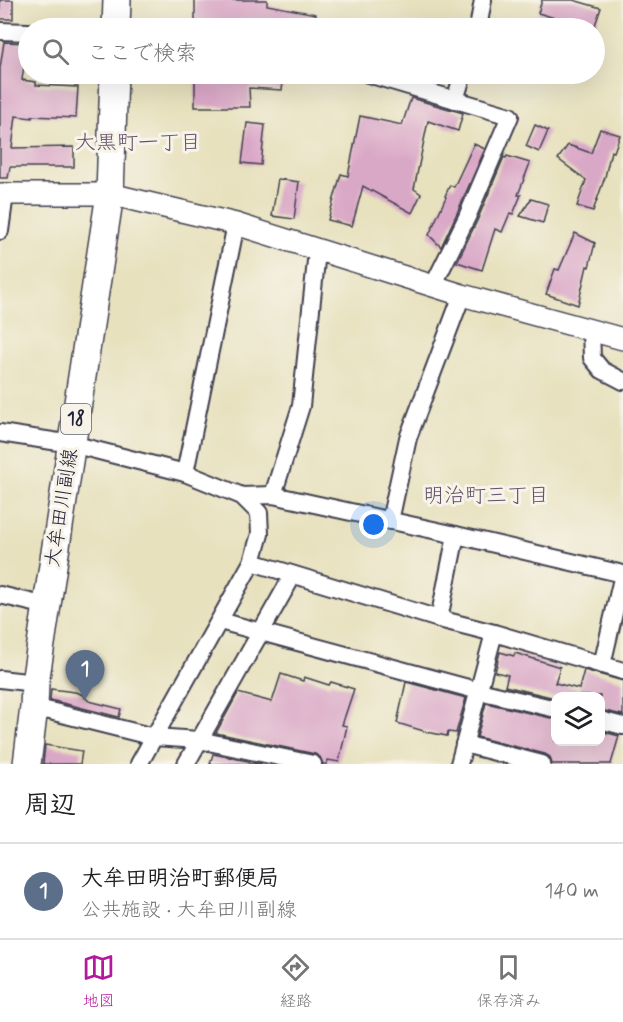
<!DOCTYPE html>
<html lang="ja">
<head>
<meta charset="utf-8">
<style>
	:root { --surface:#fff; --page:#f6f6f6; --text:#202124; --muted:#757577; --line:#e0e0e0; --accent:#b5179e }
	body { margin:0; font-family:Mynerve,"Klee One",sans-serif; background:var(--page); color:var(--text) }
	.controls { position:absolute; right:18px; bottom:18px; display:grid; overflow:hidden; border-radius:12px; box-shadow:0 6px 24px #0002 }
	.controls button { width:54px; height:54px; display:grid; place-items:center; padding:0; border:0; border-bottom:2px solid var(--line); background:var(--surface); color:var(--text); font:30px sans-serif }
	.you { position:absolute; left:374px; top:525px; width:21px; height:21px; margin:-15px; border:4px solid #fff; border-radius:50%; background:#1a73e8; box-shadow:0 0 0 9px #1a73e833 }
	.badge { display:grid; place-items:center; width:39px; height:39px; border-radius:50%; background:var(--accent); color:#fff; font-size:20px; font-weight:700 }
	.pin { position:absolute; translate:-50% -50px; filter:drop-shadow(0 2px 3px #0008) }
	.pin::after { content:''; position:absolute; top:32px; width:21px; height:18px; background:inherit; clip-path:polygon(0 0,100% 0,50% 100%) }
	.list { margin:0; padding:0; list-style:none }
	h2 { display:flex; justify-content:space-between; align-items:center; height:78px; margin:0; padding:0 24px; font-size:26px }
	h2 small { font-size:20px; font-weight:400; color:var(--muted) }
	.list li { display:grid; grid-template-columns:39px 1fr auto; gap:18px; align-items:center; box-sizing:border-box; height:96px; padding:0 24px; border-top:2px solid var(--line) }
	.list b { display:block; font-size:22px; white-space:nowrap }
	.list p { margin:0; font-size:20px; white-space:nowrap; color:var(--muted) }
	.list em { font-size:20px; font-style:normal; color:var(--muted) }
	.icon { flex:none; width:33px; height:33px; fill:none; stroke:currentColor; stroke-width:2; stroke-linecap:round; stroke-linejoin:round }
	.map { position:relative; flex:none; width:623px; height:764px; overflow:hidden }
	.search { position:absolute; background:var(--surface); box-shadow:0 6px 24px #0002; left:18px; right:18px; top:18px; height:66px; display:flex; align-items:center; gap:15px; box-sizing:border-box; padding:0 21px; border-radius:33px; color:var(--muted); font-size:22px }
	.sheet { height:174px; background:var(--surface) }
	nav { display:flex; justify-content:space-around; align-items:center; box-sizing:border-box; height:84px; border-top:2px solid var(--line); background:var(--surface); font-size:16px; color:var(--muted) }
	nav a { display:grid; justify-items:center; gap:3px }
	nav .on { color:var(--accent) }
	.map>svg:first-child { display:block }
</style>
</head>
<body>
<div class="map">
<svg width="623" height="764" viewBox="0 0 623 764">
	<rect width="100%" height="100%" fill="#f7f3e8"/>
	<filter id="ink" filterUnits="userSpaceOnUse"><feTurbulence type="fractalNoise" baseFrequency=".0167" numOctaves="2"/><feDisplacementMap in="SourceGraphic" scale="12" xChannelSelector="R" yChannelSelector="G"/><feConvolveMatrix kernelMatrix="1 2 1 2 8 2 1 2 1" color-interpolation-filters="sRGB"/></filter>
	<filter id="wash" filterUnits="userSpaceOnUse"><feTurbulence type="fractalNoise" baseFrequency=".008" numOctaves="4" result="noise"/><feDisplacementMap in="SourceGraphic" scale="24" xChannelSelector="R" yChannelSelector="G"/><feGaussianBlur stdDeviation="1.35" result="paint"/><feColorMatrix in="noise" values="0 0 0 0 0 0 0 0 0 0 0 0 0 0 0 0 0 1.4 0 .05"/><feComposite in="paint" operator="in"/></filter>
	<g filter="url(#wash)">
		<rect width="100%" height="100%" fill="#e7e1be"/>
		<g id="blocks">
			<g fill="#daa8c7">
				<rect x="0" y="0" width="13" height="19"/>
				<polygon points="195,0 267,0 267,5 316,14 313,28 195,28"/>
				<polygon points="542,0 573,0 601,8 594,28 589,28 538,13"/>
				<polygon points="4,42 27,43 22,80 36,82 36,85 78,87 76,118 32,116 32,118 16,116 12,148 74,147 74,167 10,167 8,178 0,178 0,68"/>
				<polygon points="195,74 284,74 282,90 249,88 250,107 195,107"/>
				<polygon points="411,98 463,113 458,131 428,121 414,189 421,194 412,213 363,186 352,226 328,220 341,174 348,176 360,116 402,125"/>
				<polygon points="247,123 265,125 261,165 242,163"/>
				<polygon points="535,125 548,131 539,152 526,146"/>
				<polygon points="600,129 620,135 614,152 611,151 605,177 593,211 577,206 586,180 558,159 568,145 591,153"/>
				<polygon points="474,144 485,149 457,213 441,247 429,235 446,197 445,196 450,185 454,187"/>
				<polygon points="507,156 530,163 518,195 521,195 513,214 510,213 502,232 495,229 482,270 457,262 477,221 504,157 506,158"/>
				<polygon points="278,179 299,182 294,219 272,216"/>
				<polygon points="531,199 548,204 543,223 520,216"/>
				<polygon points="575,233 595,243 589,267 587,266 578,305 546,294 555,269 559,270"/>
				<polygon points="500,652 514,656 515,653 560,667 555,683 579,689 584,670 623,681 623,715 600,710 600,696 555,696 555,698 505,686 508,675 495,672"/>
				<polygon points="281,674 303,681 304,677 329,685 331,682 354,689 342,725 347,726 339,762 328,760 327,764 323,764 320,757 315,754 216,733 238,693 272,702"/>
				<polygon points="406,682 466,698 456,733 448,732 447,736 427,732 397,723"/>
				<polygon points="51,689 75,692 81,694 89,701 121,709 119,717 50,700"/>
				<polygon points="486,703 555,719 555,741 600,741 600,731 619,736 611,764 552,764 550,757 545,754 477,737"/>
				<polygon points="45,745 82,751 80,764 43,764"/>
				<polygon points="213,754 262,764 210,764"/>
			</g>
		</g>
	</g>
	<g filter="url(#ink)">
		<use href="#blocks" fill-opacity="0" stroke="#403f4f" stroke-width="1.5"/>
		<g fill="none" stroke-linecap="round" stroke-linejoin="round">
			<g stroke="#403f4f" stroke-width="20">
				<g id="minor">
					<polyline points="478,28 483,0"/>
					<polyline points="0,31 28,32"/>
					<polyline points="368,74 510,116 467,217 433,286"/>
					<polyline points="455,100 463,74"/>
					<polyline points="0,231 5,194"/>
					<polyline points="591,330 592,358 602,370 623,381"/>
					<polyline points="0,433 72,444 185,473 242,496 259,513 260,534 252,562 139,764"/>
					<polyline points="185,473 236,224"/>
					<polyline points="273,495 301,406 317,251"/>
					<polyline points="242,496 273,495 456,535 623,574 602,665"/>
					<polyline points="390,521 408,438 462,295"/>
					<polyline points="252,562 439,619 494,633 623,671"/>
					<polyline points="0,595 47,606"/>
					<polyline points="439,619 456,535"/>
					<polyline points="220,621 479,691 556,709"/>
					<polyline points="0,679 35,683"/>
					<polyline points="34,707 154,737 199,740 313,764"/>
					<polyline points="600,720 623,726"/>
					<polyline points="464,744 542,764"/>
					<polyline points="186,764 293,575"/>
					<polyline points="459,764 494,633"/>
				</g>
			</g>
			<g stroke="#403f4f" stroke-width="24">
				<polyline id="tertiary" points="0,194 110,194 236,224 462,295 623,339"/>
			</g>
			<g stroke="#403f4f" stroke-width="30">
				<g id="primary">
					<polyline points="116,28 117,0"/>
					<polyline points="27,764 34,707 35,683 110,194 114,74"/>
				</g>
			</g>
			<use href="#minor" stroke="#fff" stroke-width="16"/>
			<use href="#tertiary" stroke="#fff" stroke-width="21"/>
			<use href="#primary" stroke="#fff" stroke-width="27"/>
		</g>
	</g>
	<g text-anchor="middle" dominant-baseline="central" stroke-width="6" stroke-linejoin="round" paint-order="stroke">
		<rect fill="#f7f3e8" stroke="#62616f" stroke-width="1.5" x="61" y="404" width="30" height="30" rx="4.5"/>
		<g font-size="18" font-weight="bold" fill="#22223b">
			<text x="76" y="419">18</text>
		</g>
		<g font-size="20" fill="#22223b" stroke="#f7f3e8">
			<text transform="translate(62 508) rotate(-81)">大牟田川副線</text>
		</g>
		<g font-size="21" fill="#62516c" stroke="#f7f3e8">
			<text x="138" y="143">大黒町一丁目</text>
			<text x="486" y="496">明治町三丁目</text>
		</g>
	</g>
</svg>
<div class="controls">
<button><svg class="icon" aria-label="layers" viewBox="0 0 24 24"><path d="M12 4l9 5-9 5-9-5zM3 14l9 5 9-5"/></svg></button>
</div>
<div class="you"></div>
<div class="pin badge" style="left:85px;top:700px;background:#5c6f8a">1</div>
<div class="search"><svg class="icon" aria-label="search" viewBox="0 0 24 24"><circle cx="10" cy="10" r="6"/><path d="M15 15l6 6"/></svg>ここで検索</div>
</div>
<section class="sheet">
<h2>周辺<small></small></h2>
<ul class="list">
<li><span class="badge" style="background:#5c6f8a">1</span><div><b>大牟田明治町郵便局</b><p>公共施設 · 大牟田川副線</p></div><em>140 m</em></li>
</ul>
</section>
<nav>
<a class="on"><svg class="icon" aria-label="map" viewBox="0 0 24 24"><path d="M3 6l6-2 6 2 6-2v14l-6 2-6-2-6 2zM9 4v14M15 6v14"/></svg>地図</a>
<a><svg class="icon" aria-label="directions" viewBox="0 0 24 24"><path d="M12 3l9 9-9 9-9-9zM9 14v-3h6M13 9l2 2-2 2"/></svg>経路</a>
<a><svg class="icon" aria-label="saved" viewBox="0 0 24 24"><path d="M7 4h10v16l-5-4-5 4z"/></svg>保存済み</a>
</nav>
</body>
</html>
